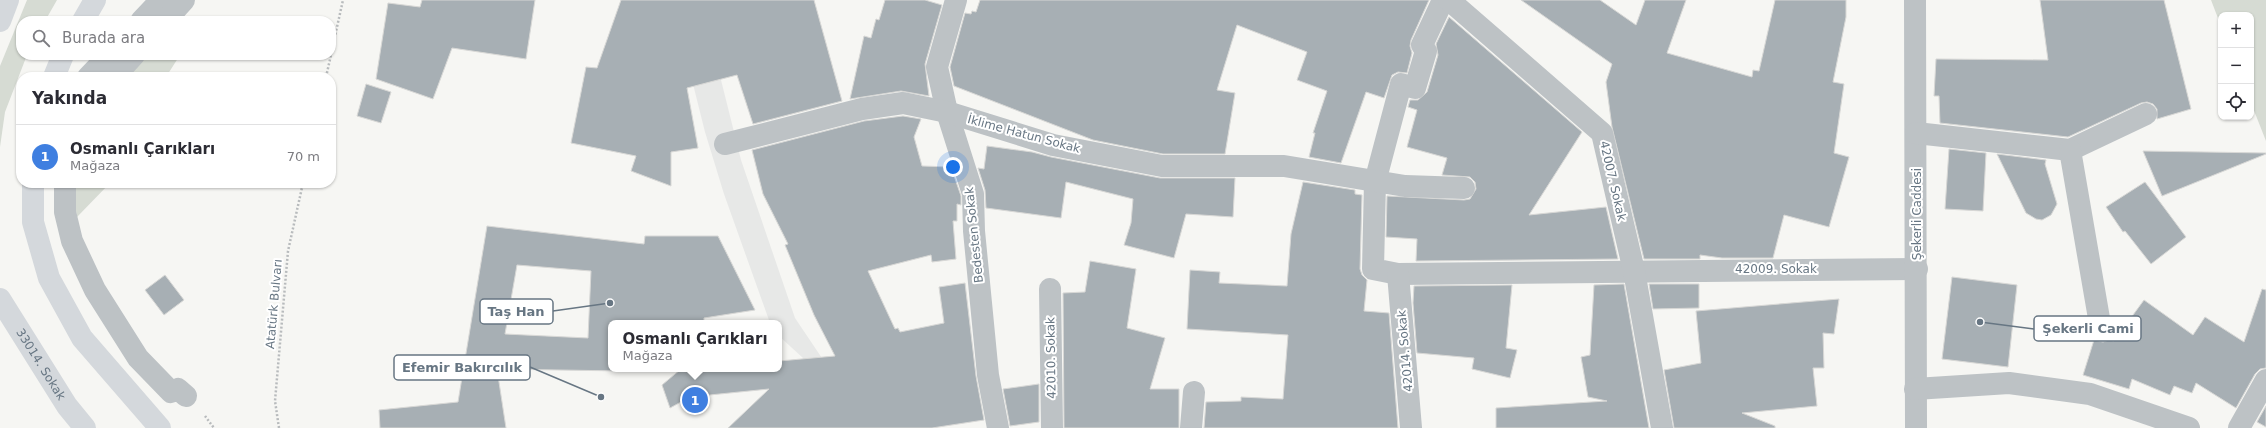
<!DOCTYPE html>
<html lang="tr">
<head>
<meta charset="utf-8">
<style>
	:root { --surface:#fff; --page:#f2f2f3; --text:#2b2b33; --muted:#7c7c81; --line:#e1e1e2; --accent:#d95931 }
	body { margin:0; font-family:"DejaVu Sans",sans-serif; background:var(--page); color:var(--text) }
	.controls { position:absolute; right:12px; top:12px; display:grid; overflow:hidden; border-radius:8px; box-shadow:0 1px 3px #0004 }
	.controls button { width:36px; height:36px; display:grid; place-items:center; padding:0; border:0; border-bottom:1px solid var(--line); background:var(--surface); color:var(--text); font:20px sans-serif }
	.you { position:absolute; left:953px; top:167px; width:14px; height:14px; margin:-10px; border:3px solid #fff; border-radius:50%; background:#1a73e8; box-shadow:0 0 0 6px #1a73e833 }
	.badge { display:grid; place-items:center; width:26px; height:26px; border-radius:50%; background:var(--accent); color:#fff; font-size:13px; font-weight:700 }
	.pin { position:absolute; translate:-50% -50%; border:2px solid #fff; box-shadow:0 1px 4px #0006 }
	.popup { position:absolute; left:608px; top:320px; width:174px; height:52px; box-sizing:border-box; display:grid; place-content:center; border-radius:8px; background:var(--surface); filter:drop-shadow(0 1px 3px #0005); font-size:13px; white-space:nowrap; color:var(--muted) }
	.popup b { font-size:15px; color:var(--text) }
	.popup::after { content:''; position:absolute; left:50%; top:100%; margin-left:-8px; border:8px solid transparent; border-top-color:var(--surface) }
	.list { margin:0; padding:0; list-style:none }
	h2 { display:flex; justify-content:space-between; align-items:center; height:52px; margin:0; padding:0 16px; font-size:17px }
	h2 small { font-size:13px; font-weight:400; color:var(--muted) }
	.list li { display:grid; grid-template-columns:26px 1fr auto; gap:12px; align-items:center; box-sizing:border-box; height:64px; padding:0 16px; border-top:1px solid var(--line) }
	.list b { display:block; font-size:15px; white-space:nowrap }
	.list p { margin:0; font-size:13px; white-space:nowrap; color:var(--muted) }
	.list em { font-size:13px; font-style:normal; color:var(--muted) }
	.icon { flex:none; width:22px; height:22px; fill:none; stroke:currentColor; stroke-width:2; stroke-linecap:round; stroke-linejoin:round }
	.map { position:relative; flex:none; width:2266px; height:428px; overflow:hidden }
	.search { position:absolute; background:var(--surface); box-shadow:0 1px 3px #0004; left:16px; top:16px; width:320px; height:44px; display:flex; align-items:center; gap:10px; box-sizing:border-box; padding:0 14px; border-radius:16px; color:var(--muted); font-size:15px }
	.panel { position:absolute; background:var(--surface); box-shadow:0 1px 3px #0004; left:16px; top:72px; width:320px; height:116px; border-radius:16px }
	.map>svg:first-child { display:block }
</style>
</head>
<body>
<div class="map">
<svg width="2266" height="428" viewBox="0 0 2266 428">
	<rect width="100%" height="100%" fill="#f6f6f3"/>
	<polygon fill="#e7e8e7" points="701,0 741,160 795,318 832,373 820,394 803,358 779,336 779,323 770,323 724,194 705,132 678,24"/>
	<g fill="#d6dbd3">
		<polygon points="27,0 57,0 45,21 21,21 21,55 27,55 5,112 0,147 0,66"/>
		<polygon points="2211,0 2266,0 2266,141 2251,103 2251,15 2221,15 2221,26"/>
		<polygon points="142,55 149,55 153,57 155,55 180,55 166,77 123,77"/>
		<polygon points="74,183 110,183 77,217 74,199"/>
	</g>
	<g fill="#a7afb4" stroke="#d8d8d6" fill-rule="evenodd">
		<polygon points="422,0 535,0 526,59 452,48 433,99 376,79 388,3 420,7"/>
		<polygon points="621,0 814,0 842,101 753,124 737,75 687,88 698,148 671,152 671,186 631,171 636,156 571,143 586,67 597,68"/>
		<polygon points="885,0 925,0 942,5 925,64 929,96 901,91 850,99 864,36 871,38 876,19 879,20"/>
		<polygon points="980,0 1429,0 1411,40 1410,46 1412,53 1407,73 1398,72 1392,75 1384,98 1366,92 1341,163 1309,157 1315,133 1313,133 1327,91 1297,80 1307,52 1237,25 1217,90 1235,93 1225,154 1163,154 1093,140 954,86 950,67 965,13 971,14 972,11 976,12"/>
		<polygon points="1521,0 1600,0 1636,25 1645,0 1686,0 1667,53 1752,77 1753,70 1759,71 1775,0 1846,0 1846,17 1833,82 1844,84 1834,153 1849,157 1829,227 1784,215 1773,258 1722,258 1700,255 1700,259 1644,259 1612,127 1606,82 1612,64"/>
		<polygon points="2040,0 2164,0 2191,109 2157,119 2157,109 2153,104 2147,102 2141,103 2068,137 1940,123 1939,96 1934,96 1936,59 2048,60"/>
		<polygon points="1449,17 1582,132 1529,215 1606,207 1618,259 1416,261 1417,239 1386,237 1387,196 1464,200 1470,199 1476,189 1475,182 1470,177 1442,175 1447,158 1407,147 1417,110 1408,107 1410,100 1418,100 1427,92 1438,55 1436,44"/>
		<polygon points="366,84 391,92 381,123 357,116"/>
		<polygon points="903,116 921,119 914,137 922,166 951,167 961,196 961,205 957,204 957,221 953,221 956,259 932,262 931,255 868,271 895,329 898,328 900,332 944,323 939,287 965,283 976,376 984,420 932,428 728,428 769,389 690,397 670,408 662,385 681,369 779,369 779,361 835,356 814,315 785,245 788,244 763,194 752,150 864,121"/>
		<polygon points="987,146 1032,152 1051,157 1160,178 1235,178 1233,217 1186,214 1174,258 1124,245 1131,223 1133,199 1066,182 1061,218 986,208 985,190 978,168 984,169"/>
		<polygon points="1949,149 1986,153 1983,211 1945,209"/>
		<polygon points="2143,151 2266,153 2266,154 2162,196"/>
		<polygon points="1997,154 2046,160 2045,164 2057,204 2051,215 2042,220 2036,219 2026,213"/>
		<polygon points="1303,182 1355,190 1355,194 1362,195 1360,269 1362,275 1367,280 1364,311 1389,313 1398,428 1204,428 1206,402 1241,401 1241,397 1283,399 1288,335 1187,329 1190,270 1220,272 1219,283 1287,286 1291,234"/>
		<polygon points="2145,182 2186,237 2151,264 2125,231 2123,232 2106,207"/>
		<path d="M487,226L644,244L645,236H718L755,310L704,318V323H611V369H622V371L497,369L506,428H380L379,410L458,402ZM517,265L591,271L588,338L505,334Z"/>
		<polygon points="1090,261 1136,269 1127,328 1165,338 1150,389 1179,389 1179,428 1064,428 1063,293 1085,292"/>
		<polygon points="165,275 184,300 164,315 145,290"/>
		<polygon points="1952,277 2017,285 2008,367 1942,359"/>
		<polygon points="1624,284 1649,428 1496,428 1496,408 1607,401 1588,397 1581,357 1590,355 1594,285"/>
		<polygon points="1649,284 1699,284 1699,308 1653,309"/>
		<polygon points="1512,285 1506,348 1517,350 1510,378 1472,369 1474,358 1417,353 1413,303 1414,286"/>
		<polygon points="2262,289 2266,290 2266,368 2260,369 2255,374 2236,408 2196,383 2192,393 2174,386 2170,395 2132,379 2129,389 2083,375 2094,340 2103,342 2109,340 2114,341 2144,300 2193,335 2205,317 2244,342"/>
		<polygon points="1839,299 1834,334 1823,333 1824,368 1813,368 1817,406 1742,413 1775,426 1775,428 1674,428 1664,370 1701,363 1696,311"/>
		<polygon points="1039,384 1039,422 1010,426 1003,389"/>
		<polygon points="2266,406 2266,427 2257,422"/>
	</g>
	<g fill="none" stroke-linecap="round" stroke-linejoin="round">
		<g stroke="#b8bbbd" stroke-width="2.5" stroke-dasharray="2 2" stroke-linecap="butt">
			<polyline points="331,54 343,0"/>
			<polyline points="326,77 331,55"/>
			<polyline points="205,416 214,428"/>
			<polyline points="279,428 275,401 288,251 303,183"/>
		</g>
		<g stroke="#bdc2c5" stroke-width="22">
			<polyline points="956,0 937,67 947,112 973,194 974,231 988,375 998,428"/>
			<polyline points="1443,0 1422,45 1426,51 1415,88 1401,84 1375,182 1373,269 1398,274 1917,269"/>
			<polyline points="1449,0 1602,133 1634,271 1662,428"/>
			<polyline points="1915,0 1916,428"/>
			<polyline points="141,21 161,0"/>
			<polyline points="165,21 184,0"/>
			<polyline points="88,77 109,55"/>
			<polyline points="114,77 134,55"/>
			<polyline points="1916,133 2070,150 2146,114"/>
			<polyline points="725,144 862,109 903,103 947,112 1053,145 1162,166 1284,166 1405,186 1464,188"/>
			<polyline points="2070,150 2101,330"/>
			<polyline points="65,183 65,212 72,241 95,290 138,358 171,392 178,389 186,396"/>
			<polyline points="1398,274 1411,428"/>
			<polyline points="1050,289 1052,428"/>
			<polyline points="1915,389 2009,383 2090,394 2189,428"/>
			<polyline points="1191,428 1194,392"/>
			<polyline points="2239,428 2266,380"/>
		</g>
		<g stroke="#d4d8dc" stroke-width="22">
			<polyline points="0,21 8,0"/>
			<polyline points="83,21 95,0"/>
			<polyline points="54,77 63,55"/>
			<polyline points="33,183 33,222 49,278 82,338 160,428"/>
			<path id="s1" d="M0,299L67,406L85,428"/>
		</g>
	</g>
	<g text-anchor="middle" dominant-baseline="central" stroke-width="4" stroke-linejoin="round" paint-order="stroke">
		<g font-size="12" fill="#677683" stroke="#fff">
			<text transform="translate(1024 134) rotate(15)">İklime Hatun Sokak</text>
			<text transform="translate(1613 181) rotate(77)">42007. Sokak</text>
			<text transform="translate(1917 214) rotate(-90)">Şekerli Caddesi</text>
			<text transform="translate(974 235) rotate(-96)">Bedesten Sokak</text>
			<text x="1776" y="269">42009. Sokak</text>
			<text transform="translate(274 304) rotate(-85)">Atatürk Bulvarı</text>
			<text transform="translate(1405 351) rotate(-95)">42014. Sokak</text>
			<text transform="translate(1051 358) rotate(-91)">42010. Sokak</text>
			<text stroke="none"><textPath href="#s1" startOffset="77">33014. Sokak</textPath></text>
		</g>
	</g>
	<path fill="none" stroke="#677683" stroke-width="1.5" d="M610 303L553 311M1980 322L2034 329M601 397L530 367"/>
	<g fill="#677683" stroke="#fff" stroke-width="1.5">
		<circle cx="610" cy="303" r="4"/>
		<circle cx="1980" cy="322" r="4"/>
		<circle cx="601" cy="397" r="4"/>
	</g>
	<g fill="#fff" stroke="#677683" stroke-width="1.5">
		<rect x="480" y="299" width="73" height="25" rx="4"/>
		<rect x="2034" y="316" width="107" height="25" rx="4"/>
		<rect x="394" y="355" width="136" height="25" rx="4"/>
	</g>
	<g font-size="13" text-anchor="middle" font-weight="bold" fill="#677683">
		<text x="516" y="316">Taş Han</text>
		<text x="2088" y="333">Şekerli Cami</text>
		<text x="462" y="372">Efemir Bakırcılık</text>
	</g>
</svg>
<div class="controls">
<button>+</button>
<button>−</button>
<button><svg class="icon" aria-label="locate" viewBox="0 0 24 24"><circle cx="12" cy="12" r="6"/><path d="M12 2v4M12 18v4M2 12h4M18 12h4"/></svg></button>
</div>
<div class="you"></div>
<div class="pin badge" style="left:695px;top:400px;background:#3f7fe0">1</div>
<div class="popup"><b>Osmanlı Çarıkları</b>Mağaza</div>
<div class="search"><svg class="icon" aria-label="search" viewBox="0 0 24 24"><circle cx="10" cy="10" r="6"/><path d="M15 15l6 6"/></svg>Burada ara</div>
<section class="panel">
<h2>Yakında<small></small></h2>
<ul class="list">
<li><span class="badge" style="background:#3f7fe0">1</span><div><b>Osmanlı Çarıkları</b><p>Mağaza</p></div><em>70 m</em></li>
</ul>
</section>
</div>
</body>
</html>
